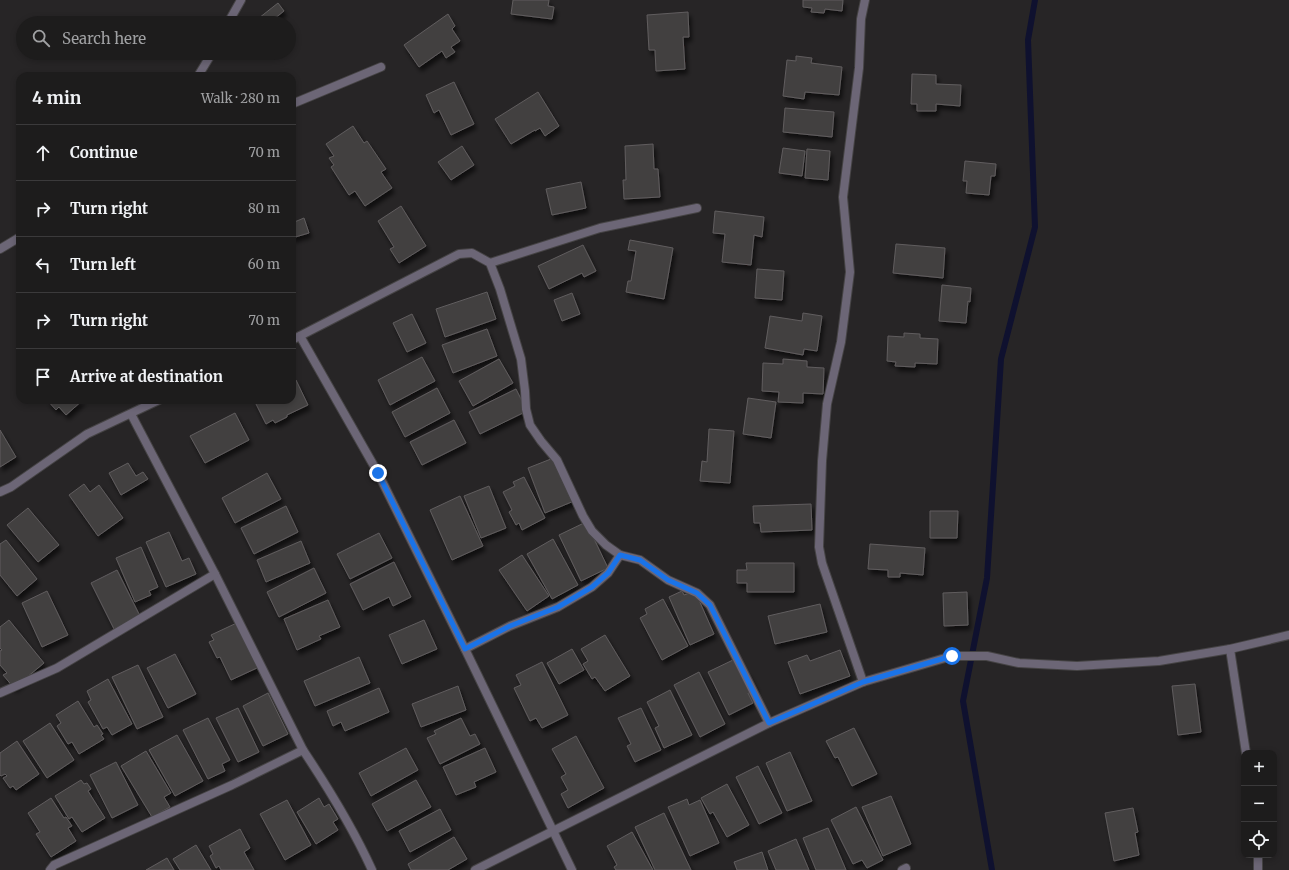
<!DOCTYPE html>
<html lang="en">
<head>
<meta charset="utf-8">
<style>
	:root { --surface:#1d1c1c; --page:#252525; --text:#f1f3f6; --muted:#a0a1a3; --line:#3b3a3b }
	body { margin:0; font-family:Merriweather,serif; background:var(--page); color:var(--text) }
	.controls { position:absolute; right:12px; bottom:12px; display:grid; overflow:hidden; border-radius:8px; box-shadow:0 2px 6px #0003 }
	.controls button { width:36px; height:36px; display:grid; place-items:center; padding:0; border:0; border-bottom:1px solid var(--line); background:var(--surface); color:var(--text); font:20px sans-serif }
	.stop { position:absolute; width:12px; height:12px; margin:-9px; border:3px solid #1a73e8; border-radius:50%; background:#fff }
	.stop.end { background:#1a73e8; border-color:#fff; box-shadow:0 1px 4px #0008 }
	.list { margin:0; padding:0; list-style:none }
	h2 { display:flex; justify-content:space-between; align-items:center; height:52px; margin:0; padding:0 16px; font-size:17px }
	h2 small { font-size:13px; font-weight:400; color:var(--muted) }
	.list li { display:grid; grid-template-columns:26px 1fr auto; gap:12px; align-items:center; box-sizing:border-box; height:56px; padding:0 16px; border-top:1px solid var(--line) }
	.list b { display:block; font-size:15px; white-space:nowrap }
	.list em { font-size:13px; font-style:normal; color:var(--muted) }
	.icon { flex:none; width:22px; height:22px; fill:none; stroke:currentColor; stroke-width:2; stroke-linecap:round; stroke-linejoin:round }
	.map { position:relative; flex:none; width:1289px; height:870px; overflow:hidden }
	.search { position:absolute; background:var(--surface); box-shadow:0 2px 6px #0003; left:16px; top:16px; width:280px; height:44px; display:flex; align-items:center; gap:10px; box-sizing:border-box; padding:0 14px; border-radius:22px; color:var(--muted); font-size:15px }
	.panel { position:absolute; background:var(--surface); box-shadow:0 2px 6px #0003; left:16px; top:72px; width:280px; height:332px; border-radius:12px }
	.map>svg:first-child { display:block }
</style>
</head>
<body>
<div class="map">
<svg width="1289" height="870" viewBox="0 0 1289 870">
	<defs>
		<filter id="shadow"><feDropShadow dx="2.5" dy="4.5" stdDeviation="2" flood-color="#0009"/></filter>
	</defs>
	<rect width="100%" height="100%" fill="#272526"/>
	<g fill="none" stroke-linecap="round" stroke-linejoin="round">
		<polyline stroke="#0f112f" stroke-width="6" points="992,870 963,701 987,578 1001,359 1035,227 1028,40 1035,0"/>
	</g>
	<g fill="#434041" stroke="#605d5e" filter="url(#shadow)">
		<polygon points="513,0 549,0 548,6 554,7 552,19 511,14"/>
		<polygon points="803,0 843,0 842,11 825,9 824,13 811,12 812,8 803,7"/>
		<polygon points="278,3 284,11 269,23 263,23 259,18"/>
		<polygon points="688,12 689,37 683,37 685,69 656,71 655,50 649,50 647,15"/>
		<polygon points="448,14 455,26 452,29 460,41 451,47 455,52 446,58 442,51 419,67 404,45"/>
		<polygon points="796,56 812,58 811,63 842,67 839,95 805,92 804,99 783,96 787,60 796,61"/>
		<polygon points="912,74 936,75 936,84 961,85 960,106 936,104 936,111 917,111 917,104 911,104"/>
		<polygon points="454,82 474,124 451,135 439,110 434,113 426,95"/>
		<polygon points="538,92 559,126 545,136 540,128 535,131 535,130 511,144 495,119"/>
		<polygon points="785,108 834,112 832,137 783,132"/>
		<polygon points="353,126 364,143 367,141 386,169 381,172 392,188 365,206 355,191 349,195 331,167 334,165 329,158 334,156 326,144"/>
		<polygon points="653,144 654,169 658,169 660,197 624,199 623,180 626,180 625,146"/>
		<polygon points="462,146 474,165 451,180 438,162"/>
		<polygon points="783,148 805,151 802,176 779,173"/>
		<polygon points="807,149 830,151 828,180 805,178"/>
		<polygon points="965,161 996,164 995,176 991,176 989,195 966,193 967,181 963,181"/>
		<polygon points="581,182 586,208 552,215 546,189"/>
		<polygon points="401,206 426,246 399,263 390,249 394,247 378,221"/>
		<polygon points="715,211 764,217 762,237 754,235 751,265 722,262 725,234 713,233"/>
		<polygon points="304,218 309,233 292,238 292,223"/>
		<polygon points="630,240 673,248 664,299 626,292 628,281 631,281 636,251 628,250"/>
		<polygon points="896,244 945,248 943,278 893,273"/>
		<polygon points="583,245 596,271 584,277 582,273 549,289 538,266"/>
		<polygon points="757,269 784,271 782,300 755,298"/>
		<polygon points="942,285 971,288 970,302 968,301 966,323 939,321"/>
		<polygon points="487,292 496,319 445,337 436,309"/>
		<polygon points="572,293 580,314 562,321 554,300"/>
		<polygon points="803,313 822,316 817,351 804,349 803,355 765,348 770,316 802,321"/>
		<polygon points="412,314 426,343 407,352 393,323"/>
		<polygon points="487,329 497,356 453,373 442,345"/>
		<polygon points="904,333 920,334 920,338 938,339 937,364 915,363 915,367 895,366 896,362 887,361 888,336 904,337"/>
		<polygon points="422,357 435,381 390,405 378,380"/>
		<polygon points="499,359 513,383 473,406 459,381"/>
		<polygon points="783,359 807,361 807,367 824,368 823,394 803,393 803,403 778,402 779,392 762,391 763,363 783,364"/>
		<polygon points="296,380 308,405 287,415 287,417 275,423 273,420 266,424 254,400 292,400 292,382"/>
		<polygon points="437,388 450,413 405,437 392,412"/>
		<polygon points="516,389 527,411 480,434 469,412"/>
		<polygon points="748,398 776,402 771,438 743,434"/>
		<polygon points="47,400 83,400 66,415 59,407 56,410"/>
		<polygon points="235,413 249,440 205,463 190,436"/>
		<polygon points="454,420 466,443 422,465 410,442"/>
		<polygon points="709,429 734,431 730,483 700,481 702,461 707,462"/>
		<polygon points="0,430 16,457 0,467"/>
		<polygon points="556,457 574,501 545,513 528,468"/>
		<polygon points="128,463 136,476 143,472 148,479 121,495 109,473"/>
		<polygon points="267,473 281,499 235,523 222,498"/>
		<polygon points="524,477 545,518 522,530 519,523 516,525 509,512 512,510 503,492 515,486 513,482"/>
		<polygon points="84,484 90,492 99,485 123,518 98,536 69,495"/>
		<polygon points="489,486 506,528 481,538 464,496"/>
		<polygon points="460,496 483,546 452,560 430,510"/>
		<polygon points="811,504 812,530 761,532 760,523 754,523 753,506"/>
		<polygon points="286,506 298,532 254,554 241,528"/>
		<polygon points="28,508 59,545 38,562 7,525"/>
		<polygon points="930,511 958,511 957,538 930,538"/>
		<polygon points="586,522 608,568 581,581 559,535"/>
		<polygon points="169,532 182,561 189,558 196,574 166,587 146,542"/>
		<polygon points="379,533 392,558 350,579 337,554"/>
		<polygon points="553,539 578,585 552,599 527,554"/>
		<polygon points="6,540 37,579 17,596 0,575 0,544"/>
		<polygon points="301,541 310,563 266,582 257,560"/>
		<polygon points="870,544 925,548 923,575 900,573 900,577 888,577 888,570 868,569"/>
		<polygon points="141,547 158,587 149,591 151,595 135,602 116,558"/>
		<polygon points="522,555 549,596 527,611 499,570"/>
		<polygon points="394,562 411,597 393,606 389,597 363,610 350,584"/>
		<polygon points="746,563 794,563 794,592 747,592 747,583 737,583 737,570 747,570"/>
		<polygon points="314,568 326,593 279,617 267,592"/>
		<polygon points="117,570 140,616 114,629 91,583"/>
		<polygon points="47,591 68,635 42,647 22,603"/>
		<polygon points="682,591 684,595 695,591 714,634 690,645 669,597"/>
		<polygon points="967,592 968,625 944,626 943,593"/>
		<polygon points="663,599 688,646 662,660 640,618 647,614 645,609"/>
		<polygon points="328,600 340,627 319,636 321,639 297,650 284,619"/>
		<polygon points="820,604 827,632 775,644 768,616"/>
		<polygon points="9,620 44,663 14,688 3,675 7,673 0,665 0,651 2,650 0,648 0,627"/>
		<polygon points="424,620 437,649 402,664 389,635"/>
		<polygon points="241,621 257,668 231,680 220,657 217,658 209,642 214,640 211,635"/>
		<polygon points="605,635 630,676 605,691 595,677 592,679 583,664 588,661 581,649"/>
		<polygon points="572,649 584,670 559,684 547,663"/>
		<polygon points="840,650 850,676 800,694 788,662 807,655 810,661"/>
		<polygon points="175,654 196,694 168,708 147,668"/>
		<polygon points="359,657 370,683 315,706 304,681"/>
		<polygon points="733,660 741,675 747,672 756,689 748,693 753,703 729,715 708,672"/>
		<polygon points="542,662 568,715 542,728 536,718 530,721 514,688 521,685 516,675"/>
		<polygon points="138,665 163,717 137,729 112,677"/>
		<polygon points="699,672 725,724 700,737 674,685"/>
		<polygon points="108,679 132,724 112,735 107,727 103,729 88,702 91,700 87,691"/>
		<polygon points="1195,684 1201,732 1178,735 1172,686"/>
		<polygon points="458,686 466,710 421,727 412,704"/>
		<polygon points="379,688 389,712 345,731 341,722 333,726 327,711"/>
		<polygon points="670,690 692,735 664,748 655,728 659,726 647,702"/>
		<polygon points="268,693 288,734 263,746 243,706"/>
		<polygon points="78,701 94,727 97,725 103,734 101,735 104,739 79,754 72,742 68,744 57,726 61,723 56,715"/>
		<polygon points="238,708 259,752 238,762 216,718"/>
		<polygon points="641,708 661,750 635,762 627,746 631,744 618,718"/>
		<polygon points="208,718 230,760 222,764 225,771 208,779 183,730"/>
		<polygon points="461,718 470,736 475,734 480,744 440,764 427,738 436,734 434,731"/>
		<polygon points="50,723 74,760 47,778 23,741"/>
		<polygon points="854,728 877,774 852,786 838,757 835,758 826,741"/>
		<polygon points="177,735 203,781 175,796 149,750"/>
		<polygon points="576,736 604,788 568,808 561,794 568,790 561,777 566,774 552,749"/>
		<polygon points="17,741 39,774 16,790 13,786 10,788 3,778 7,776 5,774 1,776 0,775 0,753"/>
		<polygon points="406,748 418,770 371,796 359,773"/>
		<polygon points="485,748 496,772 474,782 476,787 456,795 443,767"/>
		<polygon points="146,751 171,793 164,797 170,807 152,817 121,766"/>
		<polygon points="790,752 812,801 787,811 766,763"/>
		<polygon points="116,762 138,805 112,818 90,775"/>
		<polygon points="758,766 782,813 759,824 736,777"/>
		<polygon points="81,780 84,784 87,783 91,789 88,791 105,818 82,832 72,817 69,819 55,796"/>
		<polygon points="416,780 431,807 387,831 372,804"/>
		<polygon points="727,784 749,825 727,837 713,812 710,814 701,798"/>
		<polygon points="891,796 911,844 883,856 862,807"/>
		<polygon points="51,798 64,818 66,817 72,826 68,828 76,841 51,857 36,834 40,832 28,813"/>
		<polygon points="319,798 324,807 329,804 338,819 333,822 338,830 316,844 297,812"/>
		<polygon points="687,799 689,805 700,800 719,843 690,856 668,807"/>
		<polygon points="287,800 311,845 285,860 260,814"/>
		<polygon points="856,807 883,860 867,868 862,860 853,864 831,820"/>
		<polygon points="1133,808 1138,832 1135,833 1139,855 1114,861 1105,813"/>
		<polygon points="440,809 451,830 410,852 399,831"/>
		<polygon points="664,813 691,870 655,870 635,827"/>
		<polygon points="828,828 846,870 816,870 803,838"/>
		<polygon points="240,829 250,848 244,852 254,870 221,870 219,866 216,868 210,856 213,854 209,846"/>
		<polygon points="632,832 653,870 616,870 614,867 617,865 607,846"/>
		<polygon points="454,837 467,859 448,870 411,870 408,864"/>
		<polygon points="796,839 809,870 776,870 768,851"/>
		<polygon points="196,845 211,870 180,870 173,859"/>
		<polygon points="762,852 768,870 737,870 734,862"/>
		<polygon points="167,858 174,870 146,870"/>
	</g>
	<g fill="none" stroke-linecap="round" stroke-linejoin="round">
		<g stroke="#454344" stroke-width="10">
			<g id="street">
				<polyline points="228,23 241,0"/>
				<polyline points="198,76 212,53"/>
				<polyline points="292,104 381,67"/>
				<polyline points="0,249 20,237"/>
				<polyline points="490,263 600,228 697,208"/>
				<polyline points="300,336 378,473 465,649 572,870"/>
				<polyline points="292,340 459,254 472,253 490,263 500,289 521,359 525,391 526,409 530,425 541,441 557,460 583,516 592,531 606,545 620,555 640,560 668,580 697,593 710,605 769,723"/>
				<polyline points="131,414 215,574 303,750"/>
				<polyline points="0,492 11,487 87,434 159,400"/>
				<polyline points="465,649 510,626 558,607 592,587 608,573 620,555"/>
				<polyline points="1230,649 1246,753"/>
				<polyline points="863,682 822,563 819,547 822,461 827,404 841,342 850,272 843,197 859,68 861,19 865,0"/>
				<polyline points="0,693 57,668 215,574"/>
				<path d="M50,870L54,865L232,785L303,750C329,789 353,828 372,870"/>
				<polyline points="475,870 769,723 863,682 952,656 987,656 1019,663 1077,666 1159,661 1230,649 1289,635"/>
				<polyline points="902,870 906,868"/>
				<polyline points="1258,870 1258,855"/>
			</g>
		</g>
		<use href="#street" stroke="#6c6676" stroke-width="8"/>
	</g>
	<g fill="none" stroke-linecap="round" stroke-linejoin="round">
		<polyline stroke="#1a73e8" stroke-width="5" points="378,473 465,649 510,626 558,607 592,587 608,573 620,555 640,560 668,580 697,593 710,605 769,723 863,682 952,656"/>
	</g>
</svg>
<div class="controls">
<button>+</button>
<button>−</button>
<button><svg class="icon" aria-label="locate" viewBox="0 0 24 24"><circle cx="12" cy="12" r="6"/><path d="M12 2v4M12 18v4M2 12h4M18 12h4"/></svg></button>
</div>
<div class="stop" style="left:952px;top:656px"></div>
<div class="stop end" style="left:378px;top:473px"></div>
<div class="search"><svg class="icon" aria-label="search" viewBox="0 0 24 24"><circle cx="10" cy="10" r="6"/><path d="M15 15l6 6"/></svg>Search here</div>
<section class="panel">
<h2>4 min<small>Walk · 280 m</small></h2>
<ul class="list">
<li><svg class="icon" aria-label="ahead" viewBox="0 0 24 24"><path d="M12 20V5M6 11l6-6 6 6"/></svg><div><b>Continue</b></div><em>70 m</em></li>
<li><svg class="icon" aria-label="right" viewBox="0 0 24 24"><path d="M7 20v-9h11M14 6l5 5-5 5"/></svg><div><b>Turn right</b></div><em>80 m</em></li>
<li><svg class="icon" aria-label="left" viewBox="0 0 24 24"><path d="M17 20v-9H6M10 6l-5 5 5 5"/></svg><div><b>Turn left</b></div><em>60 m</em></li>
<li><svg class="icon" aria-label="right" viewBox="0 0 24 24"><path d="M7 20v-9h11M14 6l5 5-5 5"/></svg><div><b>Turn right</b></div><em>70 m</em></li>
<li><svg class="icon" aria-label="arrive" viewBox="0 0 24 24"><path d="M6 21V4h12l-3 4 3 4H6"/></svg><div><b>Arrive at destination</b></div></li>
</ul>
</section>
</div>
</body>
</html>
